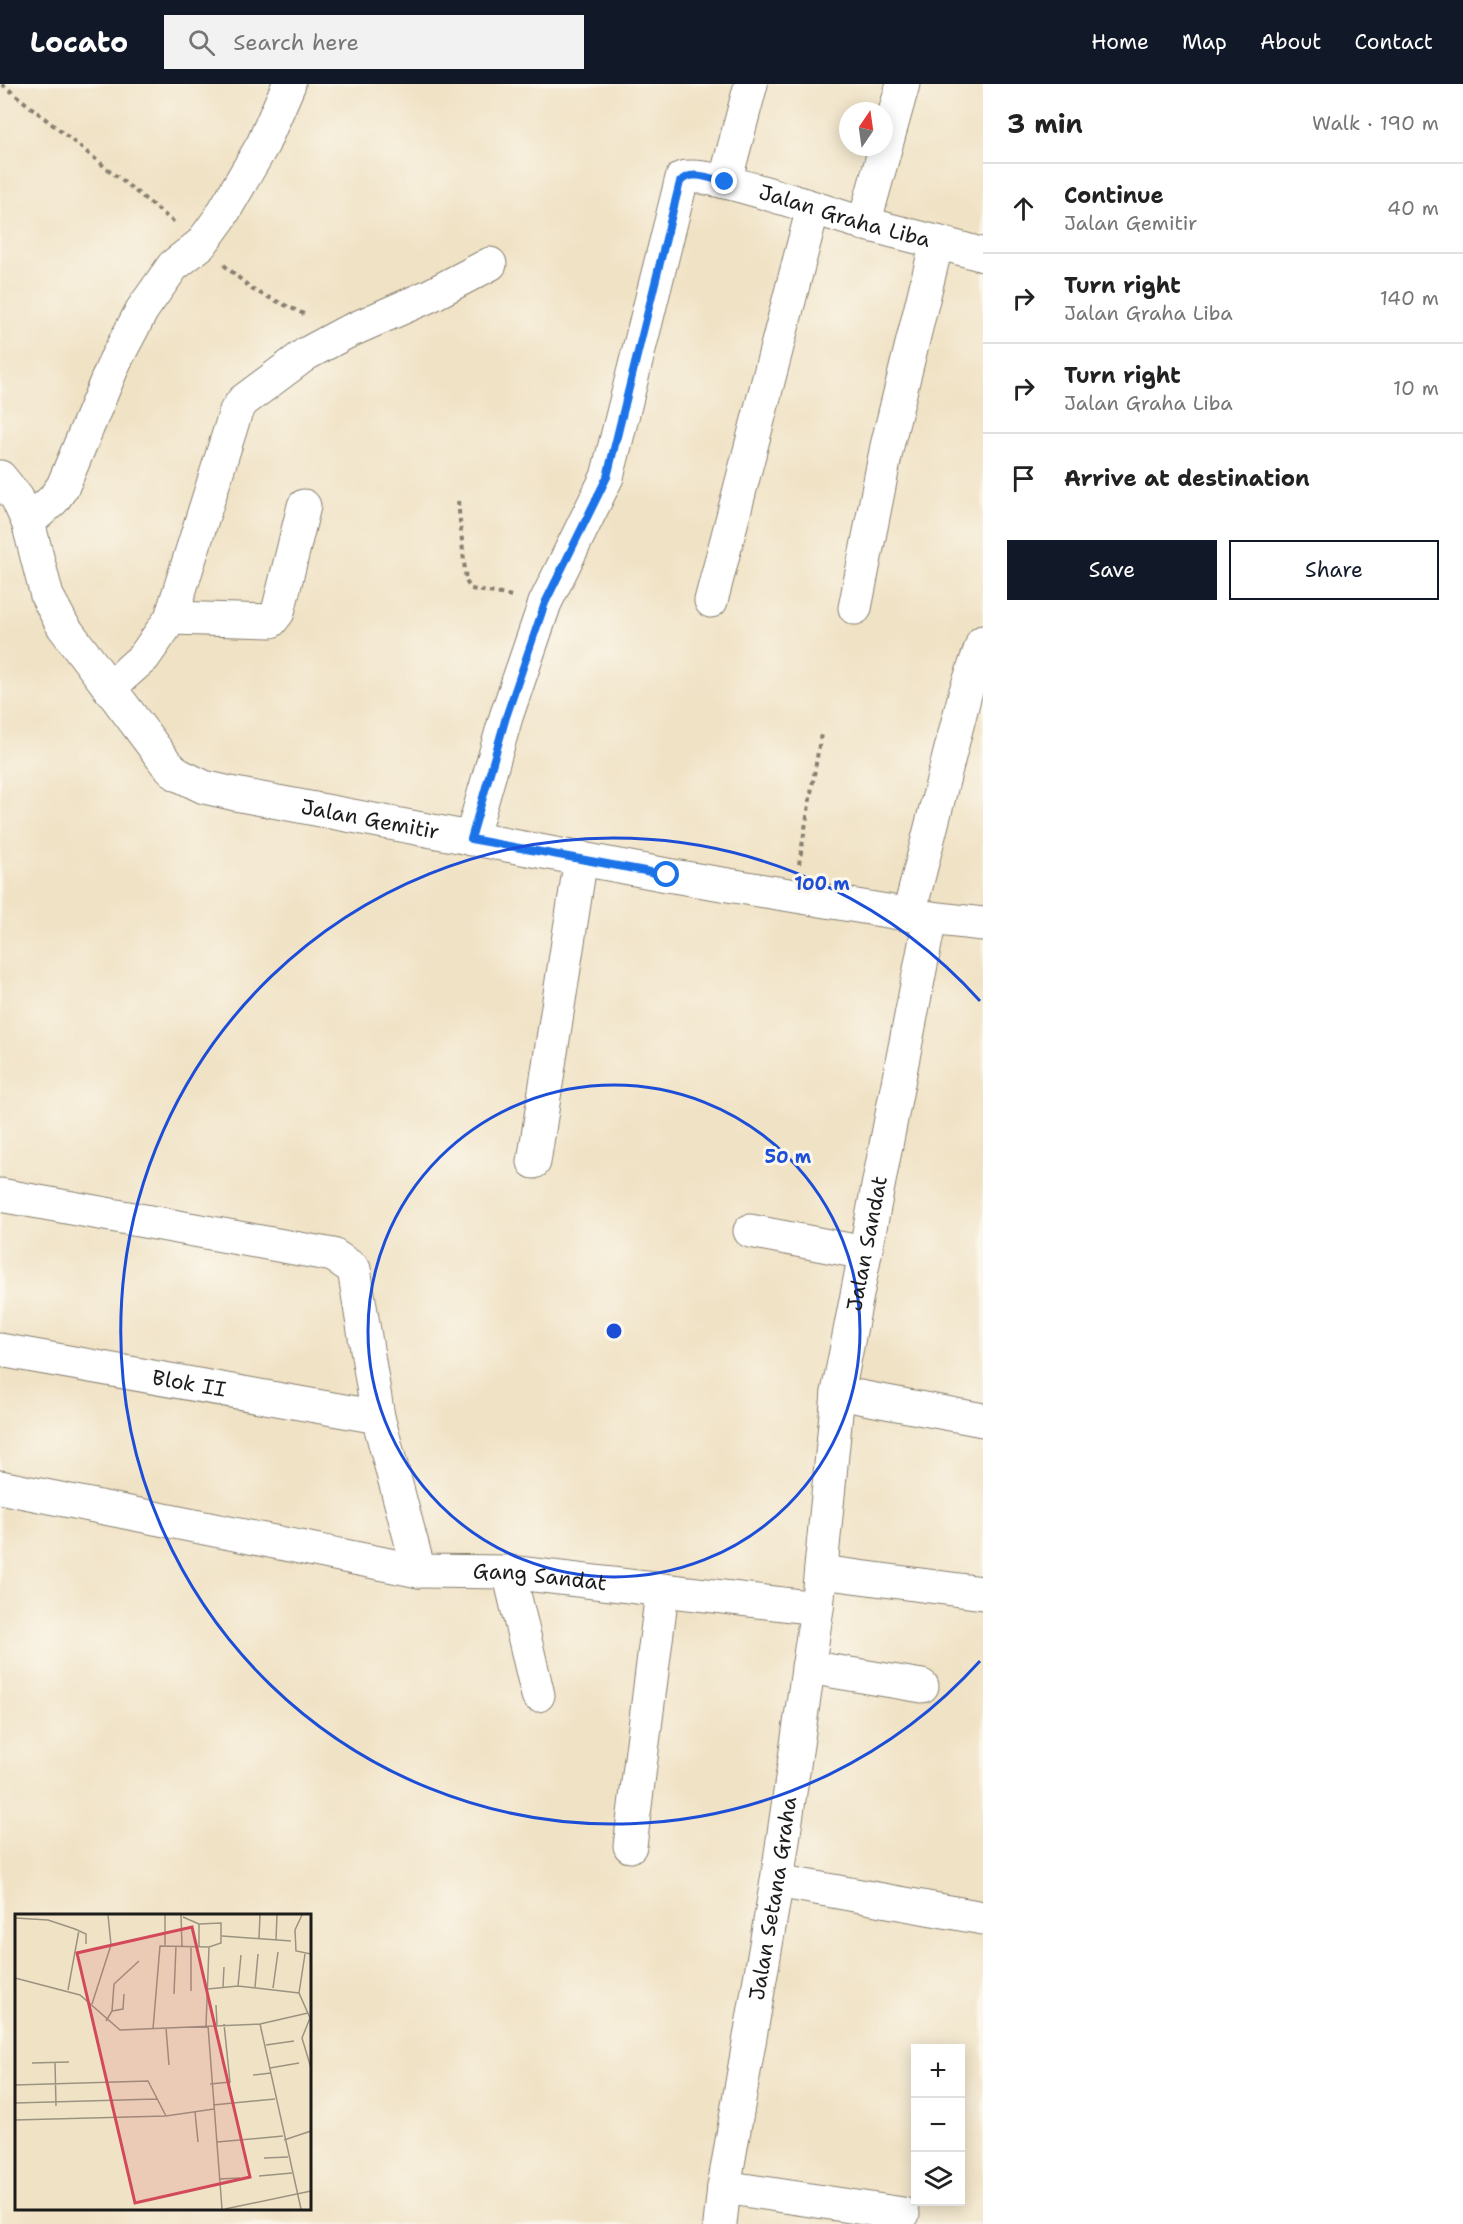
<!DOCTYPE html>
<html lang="en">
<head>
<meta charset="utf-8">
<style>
	:root { --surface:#fff; --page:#f2f2f2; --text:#222; --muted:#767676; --line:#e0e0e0; --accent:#111827 }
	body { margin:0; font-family:"Shantell Sans",sans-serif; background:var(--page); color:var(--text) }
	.controls { position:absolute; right:18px; bottom:18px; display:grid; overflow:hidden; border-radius:0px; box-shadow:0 3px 15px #0003 }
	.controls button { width:54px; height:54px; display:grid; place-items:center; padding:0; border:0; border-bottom:2px solid var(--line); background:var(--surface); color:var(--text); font:30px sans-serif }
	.compass { position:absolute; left:839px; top:18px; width:54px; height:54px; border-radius:50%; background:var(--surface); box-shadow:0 3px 15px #0003; rotate:13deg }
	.stop { position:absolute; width:18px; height:18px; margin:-14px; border:4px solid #1a73e8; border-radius:50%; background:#fff }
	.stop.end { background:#1a73e8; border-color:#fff; box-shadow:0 2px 6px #0008 }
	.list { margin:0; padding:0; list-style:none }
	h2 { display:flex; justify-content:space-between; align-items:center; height:78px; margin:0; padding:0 24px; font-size:26px }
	h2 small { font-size:20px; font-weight:400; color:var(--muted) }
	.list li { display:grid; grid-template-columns:39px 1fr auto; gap:18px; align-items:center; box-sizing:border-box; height:90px; padding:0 24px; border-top:2px solid var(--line) }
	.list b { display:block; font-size:22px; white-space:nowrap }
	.list p { margin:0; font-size:20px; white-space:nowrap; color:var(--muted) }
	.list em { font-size:20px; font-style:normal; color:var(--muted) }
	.actions { display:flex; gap:12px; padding:18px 24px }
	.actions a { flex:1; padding:14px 0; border:2px solid var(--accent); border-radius:0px; text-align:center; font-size:21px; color:var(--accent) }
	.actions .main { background:var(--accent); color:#fff }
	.icon { flex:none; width:33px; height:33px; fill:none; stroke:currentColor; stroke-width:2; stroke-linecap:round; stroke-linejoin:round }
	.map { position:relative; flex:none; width:983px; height:2140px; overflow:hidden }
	header { display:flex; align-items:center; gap:36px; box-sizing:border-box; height:84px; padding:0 30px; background:var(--accent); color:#fff }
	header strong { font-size:28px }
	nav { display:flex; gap:33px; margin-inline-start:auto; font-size:21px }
	.search { width:420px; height:54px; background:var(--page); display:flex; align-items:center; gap:15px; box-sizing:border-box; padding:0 21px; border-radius:0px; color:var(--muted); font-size:22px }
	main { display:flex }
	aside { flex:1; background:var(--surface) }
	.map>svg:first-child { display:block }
</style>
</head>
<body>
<header>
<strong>Locato</strong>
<div class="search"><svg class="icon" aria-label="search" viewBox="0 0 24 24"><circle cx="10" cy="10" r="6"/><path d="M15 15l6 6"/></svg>Search here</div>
<nav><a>Home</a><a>Map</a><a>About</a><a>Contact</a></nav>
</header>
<main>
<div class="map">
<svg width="983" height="2140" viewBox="0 0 983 2140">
	<rect width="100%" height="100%" fill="#fbf7ec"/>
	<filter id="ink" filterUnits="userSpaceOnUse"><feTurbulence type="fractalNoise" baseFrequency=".0167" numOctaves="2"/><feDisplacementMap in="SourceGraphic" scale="12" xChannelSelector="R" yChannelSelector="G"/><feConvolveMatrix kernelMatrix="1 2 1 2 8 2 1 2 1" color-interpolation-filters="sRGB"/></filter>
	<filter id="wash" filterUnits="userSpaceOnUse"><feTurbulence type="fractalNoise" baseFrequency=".008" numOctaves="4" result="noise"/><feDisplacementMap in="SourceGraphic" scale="24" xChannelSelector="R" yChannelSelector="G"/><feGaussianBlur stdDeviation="1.35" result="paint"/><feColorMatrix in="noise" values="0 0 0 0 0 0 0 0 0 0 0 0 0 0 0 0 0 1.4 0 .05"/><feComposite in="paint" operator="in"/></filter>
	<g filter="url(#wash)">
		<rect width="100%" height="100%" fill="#f0e2c5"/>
	</g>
	<g filter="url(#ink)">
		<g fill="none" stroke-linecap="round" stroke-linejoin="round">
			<g stroke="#867f70" stroke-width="35">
				<g id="minor">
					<polyline points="725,98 751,0"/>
					<polyline points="864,140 903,0"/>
					<polyline points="28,438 53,416 63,402 115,277 142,226 173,182 201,160 220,134 263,60 289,0"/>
					<polyline points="711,517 813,124"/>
					<polyline points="855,524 887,362 937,158"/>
					<polyline points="171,534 271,537 278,528 304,422"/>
					<polyline points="109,604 144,573 171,534 236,327 243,317 306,270 345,249 429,212 490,180"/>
					<path id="s1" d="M471,755L506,633L545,519L607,393L682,94C705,85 832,131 863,139C903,150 943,159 983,171"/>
					<polyline points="909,830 965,610 983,558"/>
					<polyline points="534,1078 581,774"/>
					<path id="s2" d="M0,1111L333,1171L354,1185L378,1333L419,1487L509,1488L817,1524"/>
					<polyline points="750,1147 865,1169"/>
					<path id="s3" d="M0,1266L378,1333"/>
					<polyline points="838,1309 983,1336"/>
					<polyline points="0,1403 419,1487"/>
					<polyline points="509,1488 538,1611"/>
					<polyline points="821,1488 983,1509"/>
					<polyline points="808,1583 922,1602"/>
					<polyline points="630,1762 662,1508"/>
					<polyline points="777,1797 983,1834"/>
					<polyline points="724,2103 903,2130"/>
					<path id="s4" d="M720,2140L724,2103L777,1797L817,1524L838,1309L930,834"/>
				</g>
			</g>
			<g stroke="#867f70" stroke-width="35">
				<g id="tertiary">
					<path id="s5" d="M0,393L17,414L28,438L47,512L63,542L166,679L177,690L204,703L235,710L667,791L930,834L983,840"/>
				</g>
			</g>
			<g stroke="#867f70" stroke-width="4" stroke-dasharray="4.5 4.5" stroke-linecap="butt">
				<polyline points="2,0 175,139"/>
				<polyline points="224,181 253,206 306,231"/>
				<polyline points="458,417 466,497 471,505 512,512"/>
				<polyline points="799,780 821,650"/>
			</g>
			<use href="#minor" stroke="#fff" stroke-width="33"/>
			<use href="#tertiary" stroke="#fff" stroke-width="33"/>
		</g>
	</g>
	<g fill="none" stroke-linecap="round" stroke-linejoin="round" filter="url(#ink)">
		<path stroke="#1a73e8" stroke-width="8" d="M667,791L471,755L506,633L545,519L607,393L680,98C690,85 712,95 725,98"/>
	</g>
	<g fill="none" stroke="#1d4ed8" stroke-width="3">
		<circle cx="614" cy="1247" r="246"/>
		<path d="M980 1577A493 493 0 1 1 980 917"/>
	</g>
	<g text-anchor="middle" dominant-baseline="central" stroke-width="6" stroke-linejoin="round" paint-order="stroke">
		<g font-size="21" fill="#1c1c1c" stroke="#fbf7ec">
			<text stroke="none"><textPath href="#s1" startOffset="864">Jalan Graha Liba</textPath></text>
			<text stroke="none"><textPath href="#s5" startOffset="550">Jalan Gemitir</textPath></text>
			<text stroke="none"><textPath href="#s4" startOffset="992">Jalan Sandat</textPath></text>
			<text stroke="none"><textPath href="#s3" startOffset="192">Blok II</textPath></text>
			<text stroke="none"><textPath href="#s2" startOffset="794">Gang Sandat</textPath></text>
			<text stroke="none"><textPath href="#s4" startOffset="330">Jalan Setana Graha</textPath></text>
		</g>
	</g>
	<g transform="translate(15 1830)">
		<rect width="296" height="296" fill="#f0e2c5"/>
		<path fill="none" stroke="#9b9381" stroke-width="1.5" d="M166,1L167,32M287,1L280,16L281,37L296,40M168,3L184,10V33M0,4L33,6L60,15L71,20V30M207,22L276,27M0,24V4M244,24L245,1M261,26L262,1M150,31V1M176,32V77M0,64L65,81L105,116L245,110M223,72L226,41M208,73L209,53M240,73L243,40M258,74L263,38M193,75L223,72L284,79L295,104L287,124L296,154M53,76L64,16M284,79L290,40M159,80L161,32M77,90L96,31L93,1M201,91L202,111M97,97L108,95L109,80M91,107L97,97L99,70L124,47M245,110L286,295M245,110L293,99M191,112L194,33M193,112L207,295M151,114L154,151M138,115L145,32L194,33L206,29V9L184,10M251,131L279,127M40,148L41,192M17,149L54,148M255,154L284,149M238,161L256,159M195,170L215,168L209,110M0,171L133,167L151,202L199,195M0,189L142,185M198,191L260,185M180,198L183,228M0,206L151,202M269,226L296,217M202,228L268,222M249,244L273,243M244,262L277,259M204,265L225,264M210,295L296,277"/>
		<path fill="#d1495b" fill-opacity="0.15" stroke="#d1495b" stroke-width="3" d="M177,13L235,263L120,289L62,39Z"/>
		<rect width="296" height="296" fill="none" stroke="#1c1c1c" stroke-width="3"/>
	</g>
	<circle cx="614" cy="1247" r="9" fill="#1d4ed8" stroke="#fbf7ec" stroke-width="3"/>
	<g font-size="18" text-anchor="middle" font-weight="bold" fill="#1d4ed8" stroke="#fbf7ec" stroke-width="6" stroke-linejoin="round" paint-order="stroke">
		<text x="822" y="806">100 m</text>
		<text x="788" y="1079">50 m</text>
	</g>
</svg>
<div class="controls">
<button>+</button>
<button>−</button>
<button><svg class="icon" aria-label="layers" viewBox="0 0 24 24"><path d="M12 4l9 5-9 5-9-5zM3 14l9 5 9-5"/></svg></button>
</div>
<svg class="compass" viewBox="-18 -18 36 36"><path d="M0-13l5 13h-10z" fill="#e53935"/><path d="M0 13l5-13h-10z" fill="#767676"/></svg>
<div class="stop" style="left:667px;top:791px"></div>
<div class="stop end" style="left:725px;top:98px"></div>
</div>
<aside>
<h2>3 min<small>Walk · 190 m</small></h2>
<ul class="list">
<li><svg class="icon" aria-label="ahead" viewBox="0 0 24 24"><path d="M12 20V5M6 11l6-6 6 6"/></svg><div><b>Continue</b><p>Jalan Gemitir</p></div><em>40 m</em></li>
<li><svg class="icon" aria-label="right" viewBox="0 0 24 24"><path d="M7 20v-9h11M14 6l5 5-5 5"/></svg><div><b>Turn right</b><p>Jalan Graha Liba</p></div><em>140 m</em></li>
<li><svg class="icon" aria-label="right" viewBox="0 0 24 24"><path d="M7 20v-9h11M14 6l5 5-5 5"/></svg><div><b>Turn right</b><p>Jalan Graha Liba</p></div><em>10 m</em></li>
<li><svg class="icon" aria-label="arrive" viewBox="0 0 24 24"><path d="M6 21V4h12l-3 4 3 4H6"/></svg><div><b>Arrive at destination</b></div></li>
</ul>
<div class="actions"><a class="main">Save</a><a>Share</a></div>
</aside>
</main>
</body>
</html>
